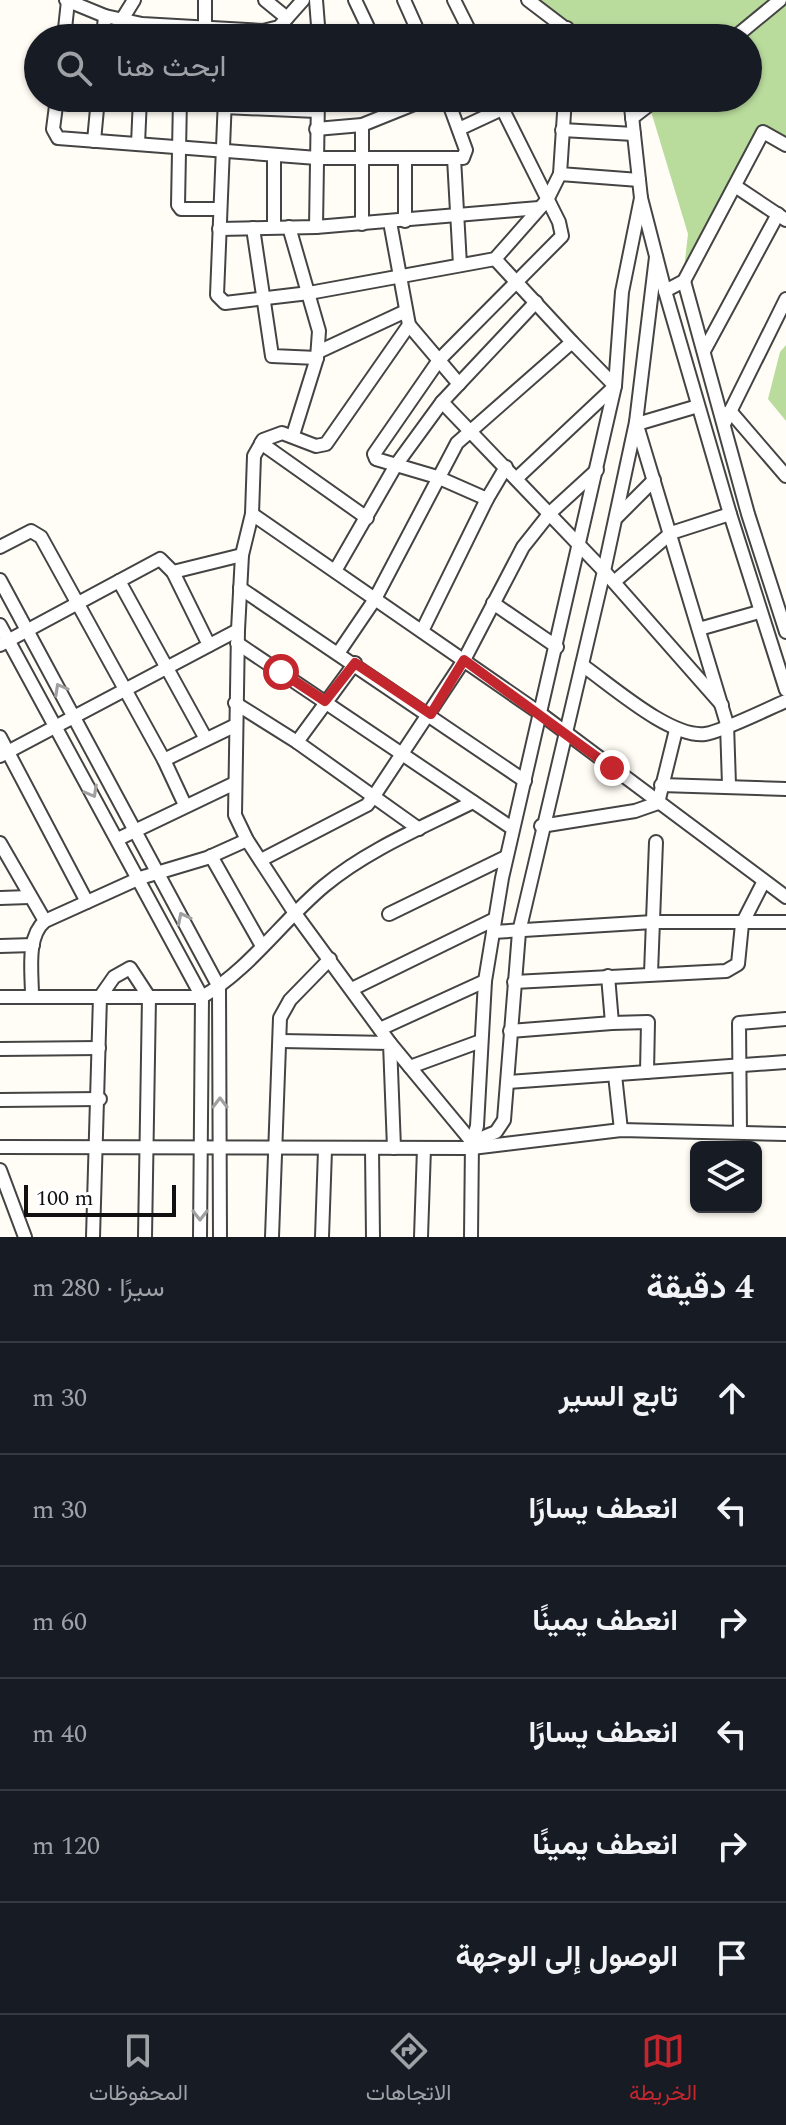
<!DOCTYPE html>
<html lang="ar">
<head>
<meta charset="utf-8">
<style>
	:root { --surface:#171b24; --page:#20242c; --text:#f1f3f6; --muted:#9ea1a6; --line:#363941; --accent:#c4262e }
	body { margin:0; font-family:Spectral,Vazirmatn,serif; background:var(--page); color:var(--text); direction:rtl }
	.controls { position:absolute; right:24px; bottom:24px; display:grid; overflow:hidden; border-radius:12px; box-shadow:0 2px 6px #0004 }
	.controls button { width:72px; height:72px; display:grid; place-items:center; padding:0; border:0; border-bottom:2px solid var(--line); background:var(--surface); color:var(--text); font:40px sans-serif }
	.scale { position:absolute; left:24px; bottom:20px; width:152px; box-sizing:border-box; padding-left:8px; border:4px solid #111; border-top:0; font-size:22px; line-height:28px; white-space:nowrap; color:#111; -webkit-text-stroke:6px #fff; paint-order:stroke }
	.stop { position:absolute; width:24px; height:24px; margin:-18px; border:6px solid #c4262e; border-radius:50%; background:#fff }
	.stop.end { background:#c4262e; border-color:#fff; box-shadow:0 2px 8px #0008 }
	.list { margin:0; padding:0; list-style:none }
	h2 { display:flex; justify-content:space-between; align-items:center; height:104px; margin:0; padding:0 32px; font-size:34px }
	h2 small { font-size:26px; font-weight:400; color:var(--muted) }
	.list li { display:grid; grid-template-columns:52px 1fr auto; gap:24px; align-items:center; box-sizing:border-box; height:112px; padding:0 32px; border-top:2px solid var(--line) }
	.list b { display:block; font-size:30px; white-space:nowrap }
	.list em { font-size:26px; font-style:normal; color:var(--muted) }
	.icon { flex:none; width:44px; height:44px; fill:none; stroke:currentColor; stroke-width:2; stroke-linecap:round; stroke-linejoin:round }
	.map { position:relative; flex:none; width:786px; height:1237px; overflow:hidden; direction:ltr }
	.search { position:absolute; background:var(--surface); box-shadow:0 2px 6px #0004; left:24px; right:24px; top:24px; height:88px; display:flex; align-items:center; gap:20px; box-sizing:border-box; padding:0 28px; border-radius:44px; color:var(--muted); font-size:30px }
	.sheet { height:776px; background:var(--surface) }
	nav { display:flex; justify-content:space-around; align-items:center; box-sizing:border-box; height:112px; border-top:2px solid var(--line); background:var(--surface); font-size:22px; color:var(--muted) }
	nav a { display:grid; justify-items:center; gap:4px }
	nav .on { color:var(--accent) }
	.map>svg:first-child { display:block }
</style>
</head>
<body>
<div class="map">
<svg width="786" height="1237" viewBox="0 0 786 1237">
	<rect width="100%" height="100%" fill="#fffdf5"/>
	<g fill="#b9dc9c">
		<polygon points="539,0 786,0 786,136 772,130 684,269 688,234 647,98 748,98 748,38 585,38"/>
		<polygon points="786,345 786,421 768,399 780,352"/>
	</g>
	<g fill="none" stroke-linecap="round" stroke-linejoin="round">
		<g stroke="#444" stroke-width="16">
			<g id="minor">
				<polyline points="66,0 105,16 142,24 263,31 279,27 303,0"/>
				<polyline points="265,0 287,18"/>
				<polyline points="316,0 319,38"/>
				<polyline points="355,0 373,38"/>
				<polyline points="404,0 421,38"/>
				<polyline points="454,0 473,38"/>
				<polyline points="528,0 578,38"/>
				<polyline points="121,21 134,0"/>
				<polyline points="205,28 205,0"/>
				<polyline points="182,35 191,38"/>
				<polyline points="64,38 68,1"/>
				<polyline points="103,38 105,16"/>
				<polyline points="454,38 469,30"/>
				<polyline points="547,38 567,28"/>
				<polyline points="734,38 780,0"/>
				<polyline points="57,98 53,129 58,138 317,158 463,158 466,150 447,98"/>
				<polyline points="180,98 178,205 181,209 219,209"/>
				<polyline points="225,98 217,295 225,303 309,293 495,259 547,200 560,174"/>
				<polyline points="565,98 560,174 639,180"/>
				<polyline points="630,98 641,198 665,291 730,514 786,690"/>
				<polyline points="224,107 317,111"/>
				<polyline points="632,118 658,98"/>
				<polyline points="362,125 362,224"/>
				<polyline points="316,129 362,125 429,98"/>
				<polyline points="459,129 502,109"/>
				<polyline points="562,130 634,134"/>
				<polyline points="94,141 98,98"/>
				<polyline points="138,144 140,98"/>
				<polyline points="274,155 274,227"/>
				<polyline points="454,158 460,265"/>
				<polyline points="405,159 405,221"/>
				<polyline points="735,186 786,220"/>
				<polyline points="390,222 409,325 326,444 316,446 282,433 263,440 254,456 252,514 242,555 238,630 235,815 247,840 294,912 390,1043 472,1142"/>
				<polyline points="289,227 319,331 317,358 293,435"/>
				<polyline points="316,227 318,98"/>
				<polyline points="253,228 272,356 317,358"/>
				<polyline points="219,229 316,227 539,208"/>
				<polyline points="495,259 572,342"/>
				<polyline points="684,281 748,514 786,632"/>
				<polyline points="665,291 684,281 763,132 786,145"/>
				<polyline points="409,325 459,384"/>
				<polyline points="704,351 778,214"/>
				<polyline points="318,352 406,311"/>
				<polyline points="442,402 604,571 722,705"/>
				<polyline points="730,411 786,476"/>
				<polyline points="636,422 727,724 729,785"/>
				<polyline points="637,424 698,406"/>
				<polyline points="724,424 786,299"/>
				<polyline points="261,443 367,518"/>
				<polyline points="487,499 437,477 376,459 374,454 439,360 562,236 559,222 497,98"/>
				<polyline points="252,514 541,714 786,897"/>
				<polyline points="617,517 654,480"/>
				<polyline points="0,547 31,531 41,537 164,760 185,805"/>
				<polyline points="335,571 396,465 442,402 536,302"/>
				<polyline points="173,572 242,555"/>
				<polyline points="0,580 219,987 220,1237"/>
				<polyline points="119,581 206,739"/>
				<polyline points="614,582 671,533 730,514"/>
				<polyline points="240,588 525,781"/>
				<polyline points="493,603 557,647"/>
				<polyline points="0,625 202,997 200,1237"/>
				<polyline points="699,629 759,612"/>
				<polyline points="422,631 487,499 506,467"/>
				<polyline points="237,643 512,828"/>
				<polyline points="0,645 160,559 173,572 209,645"/>
				<polyline points="339,652 375,599 457,443 572,342 615,386 517,478"/>
				<path d="M582,665C611,685 670,738 705,734C721,732 767,709 786,701"/>
				<polyline points="235,703 297,742 419,829"/>
				<polyline points="0,737 87,902"/>
				<polyline points="297,742 355,663"/>
				<polyline points="0,756 238,630"/>
				<polyline points="164,760 234,726"/>
				<polyline points="661,785 786,789"/>
				<polyline points="541,826 635,811 658,803 676,730"/>
				<polyline points="118,839 235,783"/>
				<polyline points="0,843 45,921"/>
				<polyline points="211,856 262,946"/>
				<polyline points="261,860 367,805 374,796 464,660 523,547 550,513 597,470"/>
				<polyline points="0,898 29,897"/>
				<polyline points="389,914 506,857"/>
				<polyline points="493,932 653,922 786,922"/>
				<polyline points="0,946 33,945"/>
				<polyline points="651,973 656,842"/>
				<polyline points="514,982 726,971 738,964 742,924 764,881"/>
				<polyline points="352,989 495,919"/>
				<path d="M32,996C32,972 26,937 45,921L140,878L207,858L247,840"/>
				<path d="M0,997H202C249,970 282,921 324,886C367,850 423,827 473,802"/>
				<polyline points="612,1023 648,1022 647,1072"/>
				<polyline points="380,1029 485,981"/>
				<polyline points="510,1031 612,1023 608,976"/>
				<polyline points="281,1041 390,1043 394,1148"/>
				<polyline points="0,1049 99,1048"/>
				<polyline points="410,1067 481,1041"/>
				<polyline points="615,1075 621,1130"/>
				<polyline points="508,1082 786,1062"/>
				<polyline points="0,1100 100,1099"/>
				<polyline points="740,1132 739,1023 786,1019"/>
				<polyline points="472,1142 496,1132 504,1120 519,932 604,571 636,422 656,257"/>
				<polyline points="0,1147 472,1148 621,1130 786,1134"/>
				<polyline points="372,1149 373,1237"/>
				<polyline points="0,1170 25,1237"/>
				<polyline points="93,1237 100,997 114,977 130,968 149,997 145,1237"/>
				<polyline points="272,1237 280,1018 290,1000 330,959"/>
				<polyline points="322,1237 325,1150"/>
				<polyline points="421,1237 424,1148"/>
				<polyline points="471,1237 472,1142 477,1126 485,981 502,878 615,386 622,292 641,198"/>
			</g>
		</g>
		<use href="#minor" stroke="#fff" stroke-width="12"/>
	</g>
	<defs><path id="oneway-chevron" d="M-2-3.5L2.5 0L-2 3.5" fill="none" stroke-width="1.6" stroke-linecap="round" stroke-linejoin="round" transform="scale(2)"/></defs>
	<g stroke="#a0a0a0">
		<use href="#oneway-chevron" transform="translate(60 689) rotate(-119)"/>
		<use href="#oneway-chevron" transform="translate(92 792) rotate(61)"/>
		<use href="#oneway-chevron" transform="translate(183 918) rotate(-117)"/>
		<use href="#oneway-chevron" transform="translate(220 1103) rotate(-90)"/>
		<use href="#oneway-chevron" transform="translate(200 1215) rotate(90)"/>
	</g>
	<g fill="none" stroke-linecap="round" stroke-linejoin="round">
		<polyline stroke="#c4262e" stroke-width="10" points="281,672 325,701 355,663 431,714 464,660 612,768"/>
	</g>
</svg>
<div class="controls">
<button><svg class="icon" aria-label="layers" viewBox="0 0 24 24"><path d="M12 4l9 5-9 5-9-5zM3 14l9 5 9-5"/></svg></button>
</div>
<div class="scale">100 m</div>
<div class="stop" style="left:281px;top:672px"></div>
<div class="stop end" style="left:612px;top:768px"></div>
<div class="search"><svg class="icon" aria-label="search" viewBox="0 0 24 24"><circle cx="10" cy="10" r="6"/><path d="M15 15l6 6"/></svg>ابحث هنا</div>
</div>
<section class="sheet">
<h2>4 دقيقة<small>سيرًا · 280 m</small></h2>
<ul class="list">
<li><svg class="icon" aria-label="ahead" viewBox="0 0 24 24"><path d="M12 20V5M6 11l6-6 6 6"/></svg><div><b>تابع السير</b></div><em>30 m</em></li>
<li><svg class="icon" aria-label="left" viewBox="0 0 24 24"><path d="M17 20v-9H6M10 6l-5 5 5 5"/></svg><div><b>انعطف يسارًا</b></div><em>30 m</em></li>
<li><svg class="icon" aria-label="right" viewBox="0 0 24 24"><path d="M7 20v-9h11M14 6l5 5-5 5"/></svg><div><b>انعطف يمينًا</b></div><em>60 m</em></li>
<li><svg class="icon" aria-label="left" viewBox="0 0 24 24"><path d="M17 20v-9H6M10 6l-5 5 5 5"/></svg><div><b>انعطف يسارًا</b></div><em>40 m</em></li>
<li><svg class="icon" aria-label="right" viewBox="0 0 24 24"><path d="M7 20v-9h11M14 6l5 5-5 5"/></svg><div><b>انعطف يمينًا</b></div><em>120 m</em></li>
<li><svg class="icon" aria-label="arrive" viewBox="0 0 24 24"><path d="M6 21V4h12l-3 4 3 4H6"/></svg><div><b>الوصول إلى الوجهة</b></div></li>
</ul>
</section>
<nav>
<a class="on"><svg class="icon" aria-label="map" viewBox="0 0 24 24"><path d="M3 6l6-2 6 2 6-2v14l-6 2-6-2-6 2zM9 4v14M15 6v14"/></svg>الخريطة</a>
<a><svg class="icon" aria-label="directions" viewBox="0 0 24 24"><path d="M12 3l9 9-9 9-9-9zM9 14v-3h6M13 9l2 2-2 2"/></svg>الاتجاهات</a>
<a><svg class="icon" aria-label="saved" viewBox="0 0 24 24"><path d="M7 4h10v16l-5-4-5 4z"/></svg>المحفوظات</a>
</nav>
</body>
</html>
